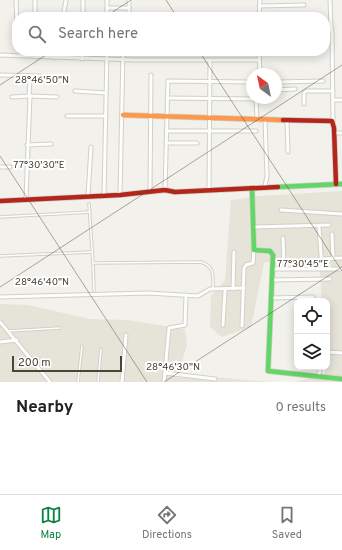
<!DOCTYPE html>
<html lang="en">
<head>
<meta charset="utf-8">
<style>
	:root { --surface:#fff; --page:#f6f6f6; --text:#202124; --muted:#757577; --line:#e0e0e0; --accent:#0b8043 }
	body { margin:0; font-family:Overpass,sans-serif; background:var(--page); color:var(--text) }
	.controls { position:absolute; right:12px; bottom:12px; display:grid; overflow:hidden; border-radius:8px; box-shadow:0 2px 10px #0003 }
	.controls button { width:36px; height:36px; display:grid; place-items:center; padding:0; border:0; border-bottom:1px solid var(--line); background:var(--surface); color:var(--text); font:20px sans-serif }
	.compass { position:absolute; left:246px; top:68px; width:36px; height:36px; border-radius:50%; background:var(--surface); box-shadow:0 2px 10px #0003; rotate:327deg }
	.scale { position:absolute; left:12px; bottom:10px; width:110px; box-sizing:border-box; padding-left:4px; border:2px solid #494537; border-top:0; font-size:11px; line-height:14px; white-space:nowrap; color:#494537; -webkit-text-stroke:3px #fff; paint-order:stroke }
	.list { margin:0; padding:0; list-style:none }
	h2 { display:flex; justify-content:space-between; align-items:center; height:52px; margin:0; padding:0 16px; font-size:17px }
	h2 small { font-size:13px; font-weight:400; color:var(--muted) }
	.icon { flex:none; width:22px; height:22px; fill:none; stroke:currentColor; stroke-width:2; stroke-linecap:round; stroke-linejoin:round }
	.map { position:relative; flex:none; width:342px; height:382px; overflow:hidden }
	.search { position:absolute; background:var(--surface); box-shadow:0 2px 10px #0003; left:12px; right:12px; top:12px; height:44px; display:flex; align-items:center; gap:10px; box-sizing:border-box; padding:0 14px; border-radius:16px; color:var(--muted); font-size:15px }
	.sheet { height:112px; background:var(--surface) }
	nav { display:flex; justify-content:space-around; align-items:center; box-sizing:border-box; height:56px; border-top:1px solid var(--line); background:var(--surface); font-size:11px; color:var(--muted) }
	nav a { display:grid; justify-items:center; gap:2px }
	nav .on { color:var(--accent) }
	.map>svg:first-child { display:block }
</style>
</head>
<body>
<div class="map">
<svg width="342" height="382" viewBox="0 0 342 382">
	<rect width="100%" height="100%" fill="#f2f1ec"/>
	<g fill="#e6e4d9">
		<polygon points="342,191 342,382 295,382 325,374 325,367 327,367 327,301 322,301 319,262 287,259 264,263 251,327 222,337 210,327 211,296 225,280 231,200 260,196"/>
		<polygon points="0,304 28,305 90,319 127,320 185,329 187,345 177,378 213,377 271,382 0,382"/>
	</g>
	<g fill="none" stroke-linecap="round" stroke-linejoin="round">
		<g stroke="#d0cfc9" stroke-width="3.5">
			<g id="lane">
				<path d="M89,204L93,263L201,262C215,267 213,275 213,288"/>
				<polyline points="0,217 90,212"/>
				<polyline points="0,256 92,252"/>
				<polyline points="93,263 94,291"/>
				<polyline points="8,331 60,328"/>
				<polyline points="78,382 82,346"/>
				<polyline points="98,382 101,349"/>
			</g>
		</g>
		<g stroke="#d0cfc9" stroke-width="5">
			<g id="street">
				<polyline points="16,0 17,25"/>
				<polyline points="35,0 35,17"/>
				<polyline points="129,0 129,17"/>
				<polyline points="330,0 331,27"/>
				<polyline points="259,6 304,5"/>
				<polyline points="107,8 129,8"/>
				<polyline points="63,17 66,0"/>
				<polyline points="83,17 83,0"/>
				<polyline points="107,17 107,0"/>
				<polyline points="259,17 260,0"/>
				<polyline points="325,26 331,27 332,33 333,121"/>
				<polyline points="36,51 36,57"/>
				<polyline points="259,51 260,74"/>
				<polyline points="0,55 135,60 259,60"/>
				<polyline points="56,58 57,51"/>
				<polyline points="82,59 82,51"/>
				<polyline points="0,75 41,76"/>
				<polyline points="276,82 323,81"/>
				<polyline points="276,90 295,89"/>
				<polyline points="75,91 106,93"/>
				<polyline points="29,96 57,97"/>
				<polyline points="12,97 29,96 30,76"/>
				<polyline points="167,98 256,99"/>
				<polyline points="256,98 257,119"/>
				<polyline points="333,100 342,100"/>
				<polyline points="304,104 304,93 306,91 333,91"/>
				<polyline points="67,116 106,116"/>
				<polyline points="265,120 267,176 265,186"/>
				<polyline points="287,121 288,152"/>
				<polyline points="166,131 256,131"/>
				<polyline points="334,133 342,133"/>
				<polyline points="166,143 197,143"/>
				<polyline points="27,145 51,144"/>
				<polyline points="0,167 10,167"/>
				<polyline points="165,190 168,81 252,82"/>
				<polyline points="209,190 210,60"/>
				<polyline points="150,192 151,75"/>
				<polyline points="104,195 107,51"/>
				<polyline points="120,195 123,51"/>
				<polyline points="88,196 91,147"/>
				<polyline points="26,199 30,96"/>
				<polyline points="281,210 342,214"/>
				<polyline points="319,226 322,269"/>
				<polyline points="253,227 329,225"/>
				<polyline points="332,234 333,258"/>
				<polyline points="283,238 284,269"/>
				<polyline points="321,259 342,258"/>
				<polyline points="272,269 342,269"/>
				<polyline points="272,280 330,279"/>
				<polyline points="233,289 234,252"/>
				<polyline points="0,297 148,293 198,296 210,289 244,288"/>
				<polyline points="271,298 313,297"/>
				<polyline points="0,322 50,382"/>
				<polyline points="223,325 225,290"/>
				<polyline points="242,326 244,268 246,265 253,263 254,250"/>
				<polyline points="0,342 17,340"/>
				<polyline points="327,352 342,353"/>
				<polyline points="165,373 215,379"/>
				<polyline points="318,377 321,367"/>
				<polyline points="122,382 126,335"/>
				<polyline points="164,382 169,328 185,325 186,295"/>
			</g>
		</g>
		<g stroke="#d2d0c3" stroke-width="6">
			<g id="fast">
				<polyline points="278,187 342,184"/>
				<polyline points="252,188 254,250 270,251 273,255 268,371 342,379"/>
			</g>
		</g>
		<g stroke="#d2d0c3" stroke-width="6">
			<polyline id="slow" points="123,115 283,120"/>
		</g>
		<g stroke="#d2d0c3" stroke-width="6">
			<g id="jam">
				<polyline points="283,120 332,121 334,128 336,184"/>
				<polyline points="0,201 120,195 165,190 175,192 278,187"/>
			</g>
		</g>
		<use href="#lane" stroke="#fdfdfc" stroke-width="1.5"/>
		<use href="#street" stroke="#fdfdfc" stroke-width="3"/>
		<use href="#fast" stroke="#63d668" stroke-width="4.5"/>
		<use href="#slow" stroke="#ff974d" stroke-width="4.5"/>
		<use href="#jam" stroke="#b3261e" stroke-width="4.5"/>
	</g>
	<path fill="none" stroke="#494537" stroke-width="1" stroke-opacity="0.45" d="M166,0L177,17M105,17L131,0M199,51L342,271M0,85L52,51M0,156L147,382M0,287L342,65M164,382L342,267"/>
	<g font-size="10" text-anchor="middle" fill="#494537" stroke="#fff" stroke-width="4" stroke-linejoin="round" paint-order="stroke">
		<text x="42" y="83">28°46'50"N</text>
		<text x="39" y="168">77°30'30"E</text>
		<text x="303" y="267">77°30'45"E</text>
		<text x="42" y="285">28°46'40"N</text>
		<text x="173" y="370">28°46'30"N</text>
	</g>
</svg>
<div class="controls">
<button><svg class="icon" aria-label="locate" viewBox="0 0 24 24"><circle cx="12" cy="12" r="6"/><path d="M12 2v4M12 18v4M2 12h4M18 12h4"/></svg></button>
<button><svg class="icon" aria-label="layers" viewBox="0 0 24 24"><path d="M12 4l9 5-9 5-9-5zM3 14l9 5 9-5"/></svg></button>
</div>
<svg class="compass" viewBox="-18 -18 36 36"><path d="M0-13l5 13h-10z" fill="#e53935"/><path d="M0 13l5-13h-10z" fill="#757577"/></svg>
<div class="scale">200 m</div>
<div class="search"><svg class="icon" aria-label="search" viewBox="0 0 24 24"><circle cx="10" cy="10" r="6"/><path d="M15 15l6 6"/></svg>Search here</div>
</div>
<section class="sheet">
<h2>Nearby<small>0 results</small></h2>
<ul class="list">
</ul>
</section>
<nav>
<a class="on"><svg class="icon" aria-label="map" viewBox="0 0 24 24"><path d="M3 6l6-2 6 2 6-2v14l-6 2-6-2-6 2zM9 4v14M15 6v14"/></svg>Map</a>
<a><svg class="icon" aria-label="directions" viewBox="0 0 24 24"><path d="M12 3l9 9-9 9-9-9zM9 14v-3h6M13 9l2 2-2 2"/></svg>Directions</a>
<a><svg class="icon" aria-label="saved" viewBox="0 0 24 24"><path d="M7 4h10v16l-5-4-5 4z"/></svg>Saved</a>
</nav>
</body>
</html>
